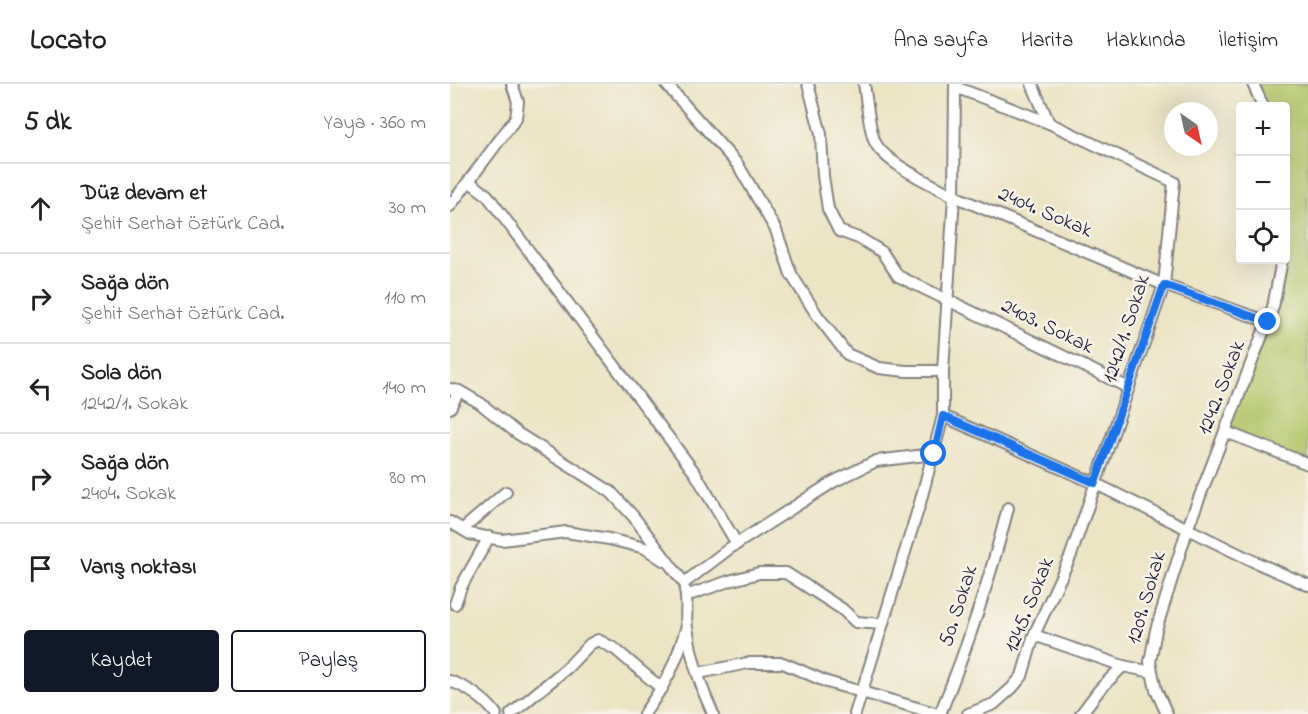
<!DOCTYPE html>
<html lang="tr">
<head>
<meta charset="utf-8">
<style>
	:root { --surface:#fff; --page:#f6f6f6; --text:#222; --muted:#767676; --line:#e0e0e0; --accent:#111827 }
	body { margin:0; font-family:"Indie Flower",sans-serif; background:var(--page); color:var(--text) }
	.controls { position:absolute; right:18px; top:18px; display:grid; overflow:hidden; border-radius:6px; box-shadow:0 6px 24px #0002 }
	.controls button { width:54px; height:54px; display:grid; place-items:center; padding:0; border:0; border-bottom:2px solid var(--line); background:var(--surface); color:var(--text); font:30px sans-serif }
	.compass { position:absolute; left:714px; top:18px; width:54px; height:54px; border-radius:50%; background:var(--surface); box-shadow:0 6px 24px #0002; rotate:146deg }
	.stop { position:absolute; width:18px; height:18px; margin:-14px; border:4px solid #1a73e8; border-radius:50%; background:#fff }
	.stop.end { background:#1a73e8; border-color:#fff; box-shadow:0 2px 6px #0008 }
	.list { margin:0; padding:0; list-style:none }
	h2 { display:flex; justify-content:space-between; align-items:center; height:78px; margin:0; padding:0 24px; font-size:26px }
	h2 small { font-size:20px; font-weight:400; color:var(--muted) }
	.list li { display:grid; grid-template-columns:39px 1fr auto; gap:18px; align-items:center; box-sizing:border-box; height:90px; padding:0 24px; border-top:2px solid var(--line) }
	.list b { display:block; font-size:22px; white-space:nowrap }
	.list p { margin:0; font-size:20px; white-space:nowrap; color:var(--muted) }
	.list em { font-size:20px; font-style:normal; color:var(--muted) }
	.actions { display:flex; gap:12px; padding:18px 24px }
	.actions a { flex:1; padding:14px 0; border:2px solid var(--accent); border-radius:6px; text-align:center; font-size:21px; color:var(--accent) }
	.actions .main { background:var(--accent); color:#fff }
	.icon { flex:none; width:33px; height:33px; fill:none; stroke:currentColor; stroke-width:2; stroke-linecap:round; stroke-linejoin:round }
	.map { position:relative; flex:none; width:858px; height:630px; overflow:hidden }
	header { display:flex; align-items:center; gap:36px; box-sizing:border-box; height:84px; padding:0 30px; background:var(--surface); border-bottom:2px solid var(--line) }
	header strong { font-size:28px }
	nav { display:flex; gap:33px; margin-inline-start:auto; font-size:21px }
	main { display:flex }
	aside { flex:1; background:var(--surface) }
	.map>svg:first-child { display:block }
</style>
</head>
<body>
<header>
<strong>Locato</strong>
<nav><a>Ana sayfa</a><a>Harita</a><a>Hakkında</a><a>İletişim</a></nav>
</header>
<main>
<aside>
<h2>5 dk<small>Yaya · 360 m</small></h2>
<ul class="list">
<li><svg class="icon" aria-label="ahead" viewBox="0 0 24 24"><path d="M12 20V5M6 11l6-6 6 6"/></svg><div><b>Düz devam et</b><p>Şehit Serhat Öztürk Cad.</p></div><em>30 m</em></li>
<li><svg class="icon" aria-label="right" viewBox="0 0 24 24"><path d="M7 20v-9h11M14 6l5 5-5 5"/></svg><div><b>Sağa dön</b><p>Şehit Serhat Öztürk Cad.</p></div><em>110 m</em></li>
<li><svg class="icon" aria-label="left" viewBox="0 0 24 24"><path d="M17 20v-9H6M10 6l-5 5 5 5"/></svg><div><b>Sola dön</b><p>1242/1. Sokak</p></div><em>140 m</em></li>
<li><svg class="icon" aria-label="right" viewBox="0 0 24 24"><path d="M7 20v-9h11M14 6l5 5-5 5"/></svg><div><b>Sağa dön</b><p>2404. Sokak</p></div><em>80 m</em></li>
<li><svg class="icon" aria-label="arrive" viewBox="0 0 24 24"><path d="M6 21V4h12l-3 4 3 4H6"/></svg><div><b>Varış noktası</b></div></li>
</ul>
<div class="actions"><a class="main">Kaydet</a><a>Paylaş</a></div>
</aside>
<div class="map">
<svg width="858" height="630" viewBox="0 0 858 630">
	<rect width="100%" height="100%" fill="#f7f3e8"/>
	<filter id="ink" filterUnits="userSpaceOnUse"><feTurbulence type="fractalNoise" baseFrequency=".0167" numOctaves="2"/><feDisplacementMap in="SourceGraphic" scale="12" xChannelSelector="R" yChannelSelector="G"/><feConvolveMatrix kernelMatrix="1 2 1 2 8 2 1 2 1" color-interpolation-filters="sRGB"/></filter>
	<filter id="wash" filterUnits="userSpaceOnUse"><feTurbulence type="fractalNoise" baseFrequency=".008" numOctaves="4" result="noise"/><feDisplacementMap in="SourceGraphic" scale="24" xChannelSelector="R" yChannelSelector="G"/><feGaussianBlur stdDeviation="1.35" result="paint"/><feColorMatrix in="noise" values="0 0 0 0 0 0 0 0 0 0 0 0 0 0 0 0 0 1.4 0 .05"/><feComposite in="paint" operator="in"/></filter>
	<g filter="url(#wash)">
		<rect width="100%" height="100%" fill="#ebe4c5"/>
		<polygon fill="#b2c66b" stroke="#6a7453" stroke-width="1.5" points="803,0 858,0 858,380 776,348 836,176 836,22 813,22"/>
	</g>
	<g filter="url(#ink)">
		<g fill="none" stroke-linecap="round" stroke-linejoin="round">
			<g stroke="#868380" stroke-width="14">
				<g id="minor">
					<polyline points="216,0 288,81 326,146 341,190 367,231 397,270 429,284 456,287 493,287"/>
					<polyline points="358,0 371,50 373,92 378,125 389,147 411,155 432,168 448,192 679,304"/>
					<path d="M414,0C417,18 418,38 424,56C433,79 482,100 504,112L714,201L818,238"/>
					<polyline points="582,0 599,39"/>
					<polyline points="803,0 813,22"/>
					<polyline points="505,3 599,39 724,98 714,201 621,471 584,551 572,592 562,604 544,620 518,630"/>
					<polyline points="20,98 37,111 245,389 287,460"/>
					<polyline points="0,122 66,34 68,18 62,0"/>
					<polyline points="0,305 9,307 30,319 67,349 161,408 183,432 234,499 280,464 383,398 426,377 484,370"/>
					<polyline points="0,324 9,307"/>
					<polyline points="493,332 644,399 805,478 858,501"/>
					<polyline points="776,348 858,380"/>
					<polyline points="0,438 20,450 52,456 116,448 159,455 195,464 213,476"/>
					<polyline points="13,445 56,408"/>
					<path d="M235,506C238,518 235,531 237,544C241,572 251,604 263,630"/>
					<polyline points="236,512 279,497 309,489 336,489 392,525 406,538 432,540"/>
					<polyline points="5,520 11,503 39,453"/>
					<polyline points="584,551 673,582 702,588"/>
					<polyline points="249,589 298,579 333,579 377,598 488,630"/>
					<path d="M0,597C17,603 35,615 46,630"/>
					<polyline points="61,630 117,584 140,560 148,556 165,565 212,605"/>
					<path d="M194,630C216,599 225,582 236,545"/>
					<polyline points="405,630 470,419 493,332 493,287 504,112 505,0"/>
					<path d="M490,630C518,562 540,495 558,424"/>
					<polyline points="631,630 650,605 673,582"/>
					<polyline points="717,630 706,606 700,578 706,546 738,443 823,223 832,176"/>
				</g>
			</g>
			<use href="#minor" stroke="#fff" stroke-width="10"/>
		</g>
	</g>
	<g fill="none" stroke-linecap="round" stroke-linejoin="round" filter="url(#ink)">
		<polyline stroke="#1a73e8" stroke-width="8" points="484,370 493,332 645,399 714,201 818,238"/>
	</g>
	<g text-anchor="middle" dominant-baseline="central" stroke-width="5" stroke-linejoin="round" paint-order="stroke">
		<g font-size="21" fill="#22223b" stroke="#f7f3e8">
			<text transform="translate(595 129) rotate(23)">2404. Sokak</text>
			<text transform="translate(597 243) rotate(26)">2403. Sokak</text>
			<text transform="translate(677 245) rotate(-72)">1242/1. Sokak</text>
			<text transform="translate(772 304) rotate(-69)">1242. Sokak</text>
			<text transform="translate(697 514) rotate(-74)">1209. Sokak</text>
			<text transform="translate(580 521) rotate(-68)">1245. Sokak</text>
			<text transform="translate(509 522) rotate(-72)">50. Sokak</text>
		</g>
	</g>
</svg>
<div class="controls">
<button>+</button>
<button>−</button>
<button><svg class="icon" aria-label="locate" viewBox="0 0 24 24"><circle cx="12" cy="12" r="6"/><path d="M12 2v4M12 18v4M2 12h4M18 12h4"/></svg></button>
</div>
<svg class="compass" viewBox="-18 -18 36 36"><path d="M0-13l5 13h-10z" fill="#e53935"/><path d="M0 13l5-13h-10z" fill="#767676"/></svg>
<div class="stop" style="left:484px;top:370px"></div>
<div class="stop end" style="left:818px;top:238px"></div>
</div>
</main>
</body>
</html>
